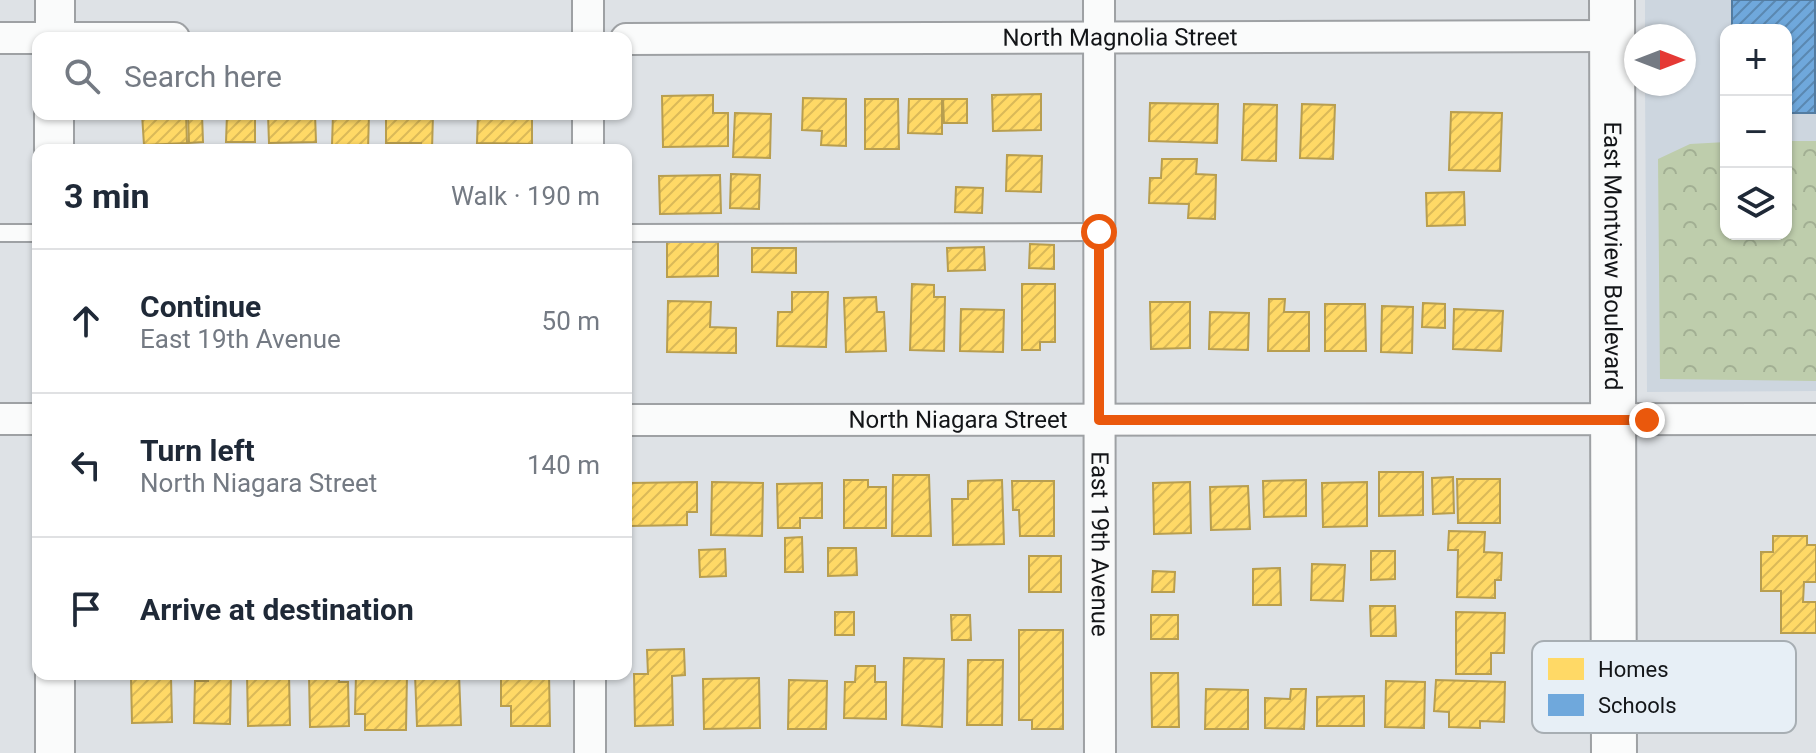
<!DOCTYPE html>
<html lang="en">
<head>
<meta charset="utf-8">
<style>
	:root { --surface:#fff; --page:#f2f2f3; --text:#1f2937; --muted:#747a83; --line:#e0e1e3 }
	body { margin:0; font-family:Roboto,sans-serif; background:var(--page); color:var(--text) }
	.controls { position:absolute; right:24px; top:24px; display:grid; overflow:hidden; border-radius:16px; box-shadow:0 2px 6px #0004 }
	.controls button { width:72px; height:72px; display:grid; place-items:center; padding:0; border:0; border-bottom:2px solid var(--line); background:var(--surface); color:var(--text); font:40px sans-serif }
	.compass { position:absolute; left:1624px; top:24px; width:72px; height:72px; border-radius:50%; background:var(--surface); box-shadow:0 2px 6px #0004; rotate:90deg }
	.stop { position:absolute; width:24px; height:24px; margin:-18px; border:6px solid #ea580c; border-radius:50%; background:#fff }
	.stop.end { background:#ea580c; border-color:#fff; box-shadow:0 2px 8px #0008 }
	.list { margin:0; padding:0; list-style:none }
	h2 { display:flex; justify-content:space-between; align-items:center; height:104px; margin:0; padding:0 32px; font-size:34px }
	h2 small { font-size:26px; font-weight:400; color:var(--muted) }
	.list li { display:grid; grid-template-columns:52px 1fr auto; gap:24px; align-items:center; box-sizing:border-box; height:144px; padding:0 32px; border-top:2px solid var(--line) }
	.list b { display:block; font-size:30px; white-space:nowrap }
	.list p { margin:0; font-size:26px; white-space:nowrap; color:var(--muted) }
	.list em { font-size:26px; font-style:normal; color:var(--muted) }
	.icon { flex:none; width:44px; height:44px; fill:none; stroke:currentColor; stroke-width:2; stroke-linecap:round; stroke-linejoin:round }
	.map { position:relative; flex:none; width:1816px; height:753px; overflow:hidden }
	.search { position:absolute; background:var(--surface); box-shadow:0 2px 6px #0004; left:32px; top:32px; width:600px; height:88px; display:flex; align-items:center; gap:20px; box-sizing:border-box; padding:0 28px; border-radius:16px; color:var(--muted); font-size:30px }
	.panel { position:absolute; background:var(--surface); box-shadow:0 2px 6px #0004; left:32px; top:144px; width:600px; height:536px; border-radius:16px }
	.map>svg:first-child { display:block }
</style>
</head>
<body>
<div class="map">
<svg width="1816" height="753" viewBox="0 0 1816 753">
	<defs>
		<pattern id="park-crowns" width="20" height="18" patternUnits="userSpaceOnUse" patternTransform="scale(2)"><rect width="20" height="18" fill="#becdac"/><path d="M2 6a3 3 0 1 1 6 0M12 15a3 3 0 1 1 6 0" fill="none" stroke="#a2af93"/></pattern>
		<pattern id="homes-hatch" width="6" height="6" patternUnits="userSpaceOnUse" patternTransform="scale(2)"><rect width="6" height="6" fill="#ffd966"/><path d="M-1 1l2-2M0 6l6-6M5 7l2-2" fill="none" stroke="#dab958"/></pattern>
		<pattern id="schools-hatch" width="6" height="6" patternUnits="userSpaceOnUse" patternTransform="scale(2)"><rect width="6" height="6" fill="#6fa8dc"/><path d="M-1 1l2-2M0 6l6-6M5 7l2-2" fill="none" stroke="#5a88b1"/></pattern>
	</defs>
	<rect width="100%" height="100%" fill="#dee2e6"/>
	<path fill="#cdd6df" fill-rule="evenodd" d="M1645,0H1816V391L1647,392L1645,84H1684V36H1645ZM1726,30H1786V234H1726Z"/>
	<polygon fill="url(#park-crowns)" points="1786,141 1816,141 1816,381 1660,379 1658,159 1690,144 1726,142 1726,234 1786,234"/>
	<g fill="url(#homes-hatch)" stroke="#b89e4f" stroke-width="2">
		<polygon points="1041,94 1041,130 993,131 992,95"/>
		<polygon points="713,95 713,113 728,113 728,146 663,147 662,96"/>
		<polygon points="803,98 846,99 846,146 821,145 822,131 802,130"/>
		<polygon points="865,99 898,99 899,149 865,149"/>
		<polygon points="909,99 942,99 942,134 908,133"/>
		<polygon points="943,99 967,99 967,123 944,123"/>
		<polygon points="1150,103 1218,104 1217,143 1149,141"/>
		<polygon points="1244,104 1277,105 1276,161 1242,160"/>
		<polygon points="1302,104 1335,105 1333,159 1300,158"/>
		<polygon points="1451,112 1502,113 1500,171 1449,170"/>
		<polygon points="735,113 771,114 770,158 733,157"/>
		<polygon points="142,114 186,114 187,143 144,145"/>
		<polygon points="188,114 202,114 203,142 189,143"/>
		<polygon points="227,114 255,114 255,142 226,142"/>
		<polygon points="268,114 315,114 316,142 269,143"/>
		<polygon points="333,114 369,114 368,150 332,145"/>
		<polygon points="386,114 433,114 432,150 421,150 421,143 386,143"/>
		<polygon points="478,114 532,114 532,144 477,143"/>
		<polygon points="1007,155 1042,156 1041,192 1006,191"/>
		<polygon points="1162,159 1197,159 1196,174 1216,175 1215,219 1188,218 1189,204 1149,203 1150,178 1161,178"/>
		<polygon points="731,174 760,175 759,209 730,208"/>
		<polygon points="720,175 721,213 660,214 659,176"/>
		<polygon points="956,187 983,188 982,213 955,212"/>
		<polygon points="1464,192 1465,225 1427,226 1426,193"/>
		<polygon points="667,242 718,242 718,276 667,277"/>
		<polygon points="1030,244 1054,245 1054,269 1029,268"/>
		<polygon points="984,247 985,270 948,271 947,248"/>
		<polygon points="752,248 796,248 796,273 752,272"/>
		<polygon points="912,284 934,285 934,297 945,297 944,351 910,350"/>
		<polygon points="1022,284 1055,284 1055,342 1040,342 1040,350 1022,350"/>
		<polygon points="792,292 828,292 826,347 777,346 778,312 792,312"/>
		<polygon points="876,297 877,312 884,312 886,351 846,352 844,298"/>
		<polygon points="1269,299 1285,299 1284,312 1309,312 1309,351 1268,351"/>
		<polygon points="668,301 711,302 710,327 736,328 736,353 667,352"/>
		<polygon points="1150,302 1190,302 1190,348 1151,349"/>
		<polygon points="1423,303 1445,304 1445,328 1422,327"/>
		<polygon points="1325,304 1365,304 1366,351 1325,351"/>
		<polygon points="1382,306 1413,307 1412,353 1381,352"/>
		<polygon points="961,309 1004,310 1003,352 960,351"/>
		<polygon points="1454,309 1503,311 1501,351 1453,349"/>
		<polygon points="1210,312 1249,313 1248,350 1209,349"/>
		<polygon points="1379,472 1423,472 1423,515 1379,516"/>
		<polygon points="893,475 929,475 931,536 892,536"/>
		<polygon points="1453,477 1454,513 1433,514 1432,478"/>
		<polygon points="1457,479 1500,479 1500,523 1458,523"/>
		<polygon points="844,480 868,480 868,487 886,487 886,528 844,528"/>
		<polygon points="1002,480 1004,544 953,545 952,499 968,499 968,481"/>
		<polygon points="1306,480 1306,516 1264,517 1263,481"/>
		<polygon points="1012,481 1054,481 1054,536 1020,536 1019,510 1013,510"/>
		<polygon points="697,482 697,512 687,512 687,525 630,526 630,483"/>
		<polygon points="712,482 763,483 762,536 711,535"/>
		<polygon points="1190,482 1191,533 1154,534 1153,483"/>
		<polygon points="1367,482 1367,526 1323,527 1322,483"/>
		<polygon points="822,483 822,518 800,518 800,528 778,528 777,484"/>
		<polygon points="1248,486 1250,529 1211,530 1210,487"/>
		<polygon points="1449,531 1485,532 1484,552 1502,553 1501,580 1495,580 1495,598 1457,597 1458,550 1448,550"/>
		<polygon points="1773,536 1807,536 1807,545 1816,545 1816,582 1804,582 1803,602 1816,602 1816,633 1781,633 1781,591 1761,591 1761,552 1773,552"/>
		<polygon points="802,537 803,572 785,572 785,538"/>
		<polygon points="828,548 856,548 857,575 828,576"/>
		<polygon points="725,549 726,576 700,577 699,550"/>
		<polygon points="1371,551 1395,551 1395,579 1371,580"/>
		<rect x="1029" y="556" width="32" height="36"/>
		<polygon points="1312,564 1345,565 1343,601 1311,600"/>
		<polygon points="1280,568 1281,605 1253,605 1253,569"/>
		<polygon points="1153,571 1175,572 1174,592 1152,592"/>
		<polygon points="1370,606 1395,606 1396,636 1371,636"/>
		<rect x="835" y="612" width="19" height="23"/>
		<polygon points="1456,612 1505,613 1504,653 1491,653 1491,674 1456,674"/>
		<polygon points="951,615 970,615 971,640 952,640"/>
		<rect x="1151" y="615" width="27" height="24"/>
		<polygon points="1019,630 1063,630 1063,729 1032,729 1032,720 1019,720"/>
		<polygon points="684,649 685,675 672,676 673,725 635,726 634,674 648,674 647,650"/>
		<polygon points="904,658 944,659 942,727 902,725"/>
		<polygon points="968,660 1003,660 1002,725 967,725"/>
		<polygon points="856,666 875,666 875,682 886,682 886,719 844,718 845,682 855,682"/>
		<polygon points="1151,673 1178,673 1179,727 1152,727"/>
		<polygon points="208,674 231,674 230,724 194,723 195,681 208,681"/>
		<polygon points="247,674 289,674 290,725 248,726"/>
		<polygon points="309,674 339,674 339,682 348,682 349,726 310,727"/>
		<polygon points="356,674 407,674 406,730 365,730 365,714 355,714"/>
		<polygon points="415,674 459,674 461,725 417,726"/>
		<polygon points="501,674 549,674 550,726 511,726 511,706 501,706"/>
		<polygon points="171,677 172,722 132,723 131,678"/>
		<polygon points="759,678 760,728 704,729 703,679"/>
		<polygon points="789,680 827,681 826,729 788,729"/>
		<polygon points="1436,680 1505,682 1504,722 1480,721 1480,728 1449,727 1449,712 1434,711"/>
		<polygon points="1386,681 1425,682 1424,728 1385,727"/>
		<polygon points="1206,689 1248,690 1248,729 1205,729"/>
		<polygon points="1291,689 1306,689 1304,729 1265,728 1265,698 1290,699"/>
		<polygon points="1364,696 1364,726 1317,726 1317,697"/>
	</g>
	<polygon fill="url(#schools-hatch)" stroke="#537ca1" stroke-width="2" points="1732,0 1815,0 1815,113 1786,113 1786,30 1732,30"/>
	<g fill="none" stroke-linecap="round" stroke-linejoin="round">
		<g stroke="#9ea1a4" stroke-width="20">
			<g id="service">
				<polyline points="0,233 38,233"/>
				<polyline points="626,233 1099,232"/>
			</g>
		</g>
		<g stroke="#9ea1a4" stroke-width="34">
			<g id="minor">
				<polyline points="588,0 588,38"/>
				<path id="s1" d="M1099,0L1100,753"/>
				<polyline points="0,38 174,38"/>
				<path id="s2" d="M626,39L1612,36"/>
				<polyline points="588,114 588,150"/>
				<polyline points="0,419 38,419"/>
				<path id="s3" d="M626,420L1816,419"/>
				<polyline points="590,674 590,753"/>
			</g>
		</g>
		<g stroke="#9ea1a4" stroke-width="42">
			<g id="tertiary">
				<polyline points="55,38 55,0"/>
				<polyline points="54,150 54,114"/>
				<polyline points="55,674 55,753"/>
			</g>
		</g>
		<g stroke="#9ea1a4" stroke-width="48">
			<g id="secondary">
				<path id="s4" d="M1612,0L1614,753"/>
			</g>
		</g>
		<use href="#service" stroke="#fafbfb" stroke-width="16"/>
		<use href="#minor" stroke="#fafbfb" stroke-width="30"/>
		<use href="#tertiary" stroke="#fafbfb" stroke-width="38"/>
		<use href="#secondary" stroke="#fafbfb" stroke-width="44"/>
	</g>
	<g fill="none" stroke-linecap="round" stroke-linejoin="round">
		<polyline stroke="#ea580c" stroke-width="10" points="1099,232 1099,420 1647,420"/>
	</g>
	<g text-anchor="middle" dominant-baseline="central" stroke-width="8" stroke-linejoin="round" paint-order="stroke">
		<g font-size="24" fill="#131518" stroke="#e7eff6">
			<text stroke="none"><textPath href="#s2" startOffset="494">North Magnolia Street</textPath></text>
			<text stroke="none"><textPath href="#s4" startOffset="256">East Montview Boulevard</textPath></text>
			<text stroke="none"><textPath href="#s3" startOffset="332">North Niagara Street</textPath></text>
			<text stroke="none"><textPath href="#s1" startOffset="544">East 19th Avenue</textPath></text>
		</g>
	</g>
	<rect x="1532" y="641" width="264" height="92" rx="12" fill="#e7eff6" stroke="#a7aeb3" stroke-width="2"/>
	<rect x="1548" y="658" width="36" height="22" fill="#ffd966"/>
	<rect x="1548" y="694" width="36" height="22" fill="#6fa8dc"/>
	<g font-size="22" fill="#131518">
		<text x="1598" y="677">Homes</text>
		<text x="1598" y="713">Schools</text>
	</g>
</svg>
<div class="controls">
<button>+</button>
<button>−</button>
<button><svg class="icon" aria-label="layers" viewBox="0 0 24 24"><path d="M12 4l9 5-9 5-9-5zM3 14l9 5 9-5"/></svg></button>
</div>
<svg class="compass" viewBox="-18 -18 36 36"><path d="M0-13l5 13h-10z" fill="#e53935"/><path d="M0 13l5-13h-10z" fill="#747a83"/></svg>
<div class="stop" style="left:1099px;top:232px"></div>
<div class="stop end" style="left:1647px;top:420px"></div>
<div class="search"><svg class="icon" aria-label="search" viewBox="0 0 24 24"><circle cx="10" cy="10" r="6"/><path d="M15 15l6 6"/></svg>Search here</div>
<section class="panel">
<h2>3 min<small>Walk · 190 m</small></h2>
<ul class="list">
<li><svg class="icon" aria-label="ahead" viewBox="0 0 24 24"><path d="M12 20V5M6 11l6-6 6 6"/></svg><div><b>Continue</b><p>East 19th Avenue</p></div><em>50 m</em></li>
<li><svg class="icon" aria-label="left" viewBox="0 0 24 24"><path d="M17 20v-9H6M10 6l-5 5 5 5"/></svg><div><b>Turn left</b><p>North Niagara Street</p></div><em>140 m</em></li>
<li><svg class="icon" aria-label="arrive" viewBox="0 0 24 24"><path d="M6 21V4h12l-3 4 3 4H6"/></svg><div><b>Arrive at destination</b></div></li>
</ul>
</section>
</div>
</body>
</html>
